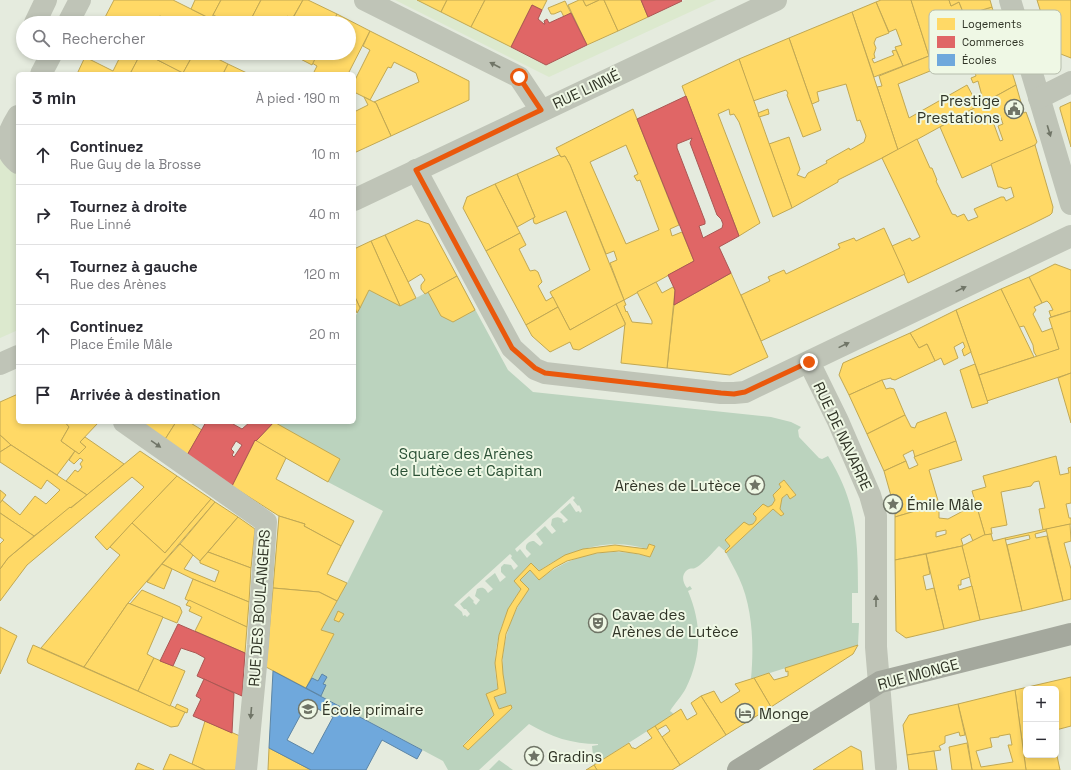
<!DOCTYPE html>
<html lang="fr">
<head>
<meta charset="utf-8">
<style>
	:root { --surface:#fff; --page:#f2f2f3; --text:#2b2b33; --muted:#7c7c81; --line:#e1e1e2 }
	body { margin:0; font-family:"Space Grotesk",sans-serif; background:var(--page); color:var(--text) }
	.controls { position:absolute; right:12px; bottom:12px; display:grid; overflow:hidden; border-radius:6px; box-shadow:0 2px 6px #0003 }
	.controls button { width:36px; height:36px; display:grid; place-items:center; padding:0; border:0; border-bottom:1px solid var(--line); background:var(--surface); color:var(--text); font:20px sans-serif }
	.stop { position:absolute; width:12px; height:12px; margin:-9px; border:3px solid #ea580c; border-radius:50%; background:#fff }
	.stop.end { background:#ea580c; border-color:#fff; box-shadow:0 1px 4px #0008 }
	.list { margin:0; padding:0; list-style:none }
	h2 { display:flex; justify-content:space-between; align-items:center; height:52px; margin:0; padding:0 16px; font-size:17px }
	h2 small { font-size:13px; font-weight:400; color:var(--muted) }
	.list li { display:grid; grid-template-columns:26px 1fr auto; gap:12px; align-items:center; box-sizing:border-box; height:60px; padding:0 16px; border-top:1px solid var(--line) }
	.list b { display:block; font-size:15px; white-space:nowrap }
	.list p { margin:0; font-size:13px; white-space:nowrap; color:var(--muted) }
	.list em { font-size:13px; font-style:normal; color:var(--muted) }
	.icon { flex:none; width:22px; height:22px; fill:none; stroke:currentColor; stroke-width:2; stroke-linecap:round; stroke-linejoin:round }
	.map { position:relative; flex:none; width:1071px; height:770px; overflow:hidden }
	.search { position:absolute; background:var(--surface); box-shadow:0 2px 6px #0003; left:16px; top:16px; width:340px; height:44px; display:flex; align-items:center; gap:10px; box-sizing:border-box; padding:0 14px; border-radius:22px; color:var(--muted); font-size:15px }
	.panel { position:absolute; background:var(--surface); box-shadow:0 2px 6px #0003; left:16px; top:72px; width:340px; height:352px; border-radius:6px }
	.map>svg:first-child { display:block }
</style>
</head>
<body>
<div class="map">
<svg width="1071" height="770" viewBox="0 0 1071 770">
	<rect width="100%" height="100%" fill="#e5ebde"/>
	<g fill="#bbd3be" fill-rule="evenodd">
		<path d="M385,235L416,298L457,276L508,370L533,392L771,417L791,422L801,427L798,430L799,437L819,458L822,459L828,456C857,502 858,540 858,593H852V623H859L858,645L751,679C754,646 753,608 739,578C735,569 730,561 726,553L773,509L781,516L784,514L780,509L782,498L787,494L790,499L796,495L784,480L779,484L781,487L773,495L775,500L772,505L768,507L756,517V520L753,524L725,540L730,546L725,551L719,546C714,551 701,566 695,568C694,569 691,568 689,569C681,573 682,582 687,588L690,586L692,589L688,591C702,624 702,655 686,688C682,696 675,703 670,711L674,714L594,765L592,746L598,745V744C572,744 551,737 529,724L479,770H448L443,761L306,688L334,634L321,630L347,583L383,511L328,482L256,441L274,422H354V319L369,290L400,306ZM573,496L575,498L573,500L578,506L579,505L582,511L580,513L579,511L576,512L570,503L560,512L568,520L564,523L562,521L563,520C559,516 556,517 552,519L551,525L556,531L552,534L545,526L536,534L543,543L540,546L534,541C529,541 525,544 526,549L531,554L527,558L520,549L517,552L515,549ZM650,544L655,546L650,557C611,546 571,553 539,580L530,570L520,580L529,589C507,619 497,656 506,693L494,697L499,709L511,705L512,708L468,750L463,745L494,715L486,694L498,689C490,653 500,619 521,589L514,581L531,563L539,571C570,549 610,537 647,549ZM510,554L512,556L511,558L518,566L514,570L511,565L504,564L501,567V572L506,577L500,582L495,573L485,581L493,589L488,593C485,589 484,586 477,589L475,596L480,600L476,605L473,602L474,601L469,596L460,604L464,609H466L470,614L467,617L465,615L463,616L462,612L454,605Z"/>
		<polygon points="499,760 513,770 489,770"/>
	</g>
	<g fill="#dce9ce">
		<polygon points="395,0 417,0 546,65 685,0 716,0 549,77"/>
		<polygon points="0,152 18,172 18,330 0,338"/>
	</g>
	<g fill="#ffd966" stroke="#c1a853" fill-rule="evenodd">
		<polygon points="114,0 173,0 211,19 209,23 174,23 160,16 155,19 153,23 102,23"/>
		<polygon points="195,0 221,0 211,19 191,9"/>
		<polygon points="221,0 261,0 249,23 230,23 213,15"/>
		<polygon points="261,0 303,0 292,19 287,16 284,23 249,23"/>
		<polygon points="303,0 308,0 337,14 333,23 300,23 293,18"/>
		<polygon points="417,0 447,0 441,12"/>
		<polygon points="447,0 485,0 471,27 441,12"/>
		<polygon points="485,0 547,0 542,10 532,5 511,47 471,27"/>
		<polygon points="579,0 583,0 586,6 599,0 604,0 618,31 587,45 568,5"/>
		<polygon points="583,0 599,0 586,6"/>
		<polygon points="604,0 641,0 648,17 618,31"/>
		<polygon points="881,0 911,0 929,56 903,66 895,47 902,45 896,29 889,32 876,2"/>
		<path d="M911,0H949L951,6L959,2L965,17L972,13L992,7L1016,85L898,150L877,87L882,86L879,76L929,56ZM941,11L947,25L958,21L962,32L955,35L953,38L957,52L960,54L968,51L976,76L971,78L973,83L978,81L982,96L975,100L967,85L909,118L898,84L935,69L943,57L930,16Z"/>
		<polygon points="949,0 990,0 992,7 972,13 965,17 959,2 951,6"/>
		<polygon points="1037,0 1071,0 1071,58 1053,51"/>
		<polygon points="565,1 571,13 564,17 561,11 554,14 551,14 548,8"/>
		<polygon points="876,2 889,33 876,38 874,43 876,48 874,54 875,58 872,59 874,63 894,55 892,51 896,50 903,66 874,77 852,12"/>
		<polygon points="852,12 898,150 838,180 838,182 792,208 769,144 789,137 800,169 797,175 805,178 808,173 827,163 826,161 849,148 850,150 864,142 866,136 860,120 857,121 846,84 817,92 819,101 812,104 789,38"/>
		<polygon points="337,14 370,31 348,74 313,74 317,66 312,63 318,53 349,53 349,23 333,23"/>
		<polygon points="370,31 469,81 469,100 391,136 376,103 374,102 419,82 416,73 394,62 391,68 388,67 370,100 354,92 354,82 370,50 363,46"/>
		<polygon points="789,38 821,130 803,137 787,95 788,93 786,90 753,101 739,59"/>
		<polygon points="122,53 141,53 130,74 77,74 85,57 113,71"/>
		<polygon points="141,53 144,53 183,73 183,74 130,74"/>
		<polygon points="144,53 194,53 183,73"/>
		<polygon points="194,53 211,53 210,55 228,64 223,74 185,74 183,73"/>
		<polygon points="289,53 318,53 312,65"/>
		<polygon points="739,59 792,208 773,217 739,122 734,114 730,115 729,109 718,114 760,223 739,236 682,86"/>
		<polygon points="228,64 249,74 223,74"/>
		<path d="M1016,85L1024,113L1026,112L1037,142L1035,145L962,178L940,127ZM1000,115L1003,124L998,126L1003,140L1000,141L992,119Z"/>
		<polygon points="364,97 376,103 391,136 354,153 354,112 368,105"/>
		<polygon points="1071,102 1071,147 1060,109 1060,107"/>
		<path d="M633,109L679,225L670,229L672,236L682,232L694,261L624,300L610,263L617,260L614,251L606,254L570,165L565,156L561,157L556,148ZM626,145L638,174L634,176L637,181L640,180L659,230L626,244L590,162Z"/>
		<polygon points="768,109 769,114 759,117 758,113"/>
		<polygon points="917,139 930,168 932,168 937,180 936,181 952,214 956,215 957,217 964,214 968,221 978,217 974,209 1001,197 1004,197 1006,201 1014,197 1011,187 1005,189 1000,187 998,187 991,164 1035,145 1053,207 1052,213 1050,215 1030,225 908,283 892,246 910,238 912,241 920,237 882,158"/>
		<polygon points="559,155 561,157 565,156 570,165 624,300 570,330 550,292 590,270 566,211 536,224 534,223 533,219 535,217 517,174"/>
		<polygon points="517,174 535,217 517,227 495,184"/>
		<polygon points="495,184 520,233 486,251 463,208 467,197"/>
		<polygon points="417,220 429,224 457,276 425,294 421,289 421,285 425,280 421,274 408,282 385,235"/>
		<polygon points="884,228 905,274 761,341 741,295 770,281 768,277 784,270 786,274 840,248 838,244 854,238 856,241"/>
		<polygon points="520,233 526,245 519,249 530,271 535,270 538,272 542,282 538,286 546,301 553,297 558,307 526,325 486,251"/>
		<polygon points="385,235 416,298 400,306 371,241"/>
		<polygon points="371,241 400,306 369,290 360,308 356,299 354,295 354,249"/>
		<polygon points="1055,264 1071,270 1071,311 1051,317 1049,311 1053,310 1050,304 1047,301 1042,303 1029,277"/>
		<polygon points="731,273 768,357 730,375 667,368 674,305"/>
		<polygon points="457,276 475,310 453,322 441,316 428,292"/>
		<polygon points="1029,277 1042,303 1034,307 1036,310 1033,314 1042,332 1053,328 1059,349 1037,357 1034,352 1033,345 1024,326 1019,327 1001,289"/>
		<polygon points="656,282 662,293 673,287 675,290 667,368 621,363 625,323 616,304 624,300 626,305 624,306 626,312 627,311 632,322 652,324 652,321 637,292"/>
		<polygon points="1001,289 1034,357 979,375 956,310"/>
		<polygon points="356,299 360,308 357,313 354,305 354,300"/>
		<polygon points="616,304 625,323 625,325 579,350 573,349 570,342 550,352 532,336 526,325 558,307 570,330"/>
		<polygon points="956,310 971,352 964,356 962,350 965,347 963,342 954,347 958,358 944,365 941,358 935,361 927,344 919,348 910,333"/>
		<polygon points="1071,311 1071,373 987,401 979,375 1059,349 1049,318"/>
		<polygon points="910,333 919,348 927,344 935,361 895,380 891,379 891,378 882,380 849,395 839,375 843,363"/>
		<polygon points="975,364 988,403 972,408 960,370"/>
		<polygon points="1071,373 1071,423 1058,378"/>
		<polygon points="882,380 886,389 890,388 894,389 905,415 867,434 849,395"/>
		<polygon points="18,394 18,422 65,422 69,427 61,441 75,451 57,475 11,445 0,435 0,402"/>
		<polygon points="946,412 956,441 915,457 913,450 903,455 906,461 884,471 867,434 905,415 911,427 915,428 917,423"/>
		<polygon points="65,422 98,423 80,442 86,447 79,454 61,441 69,427"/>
		<polygon points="147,422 176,422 164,441 143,428"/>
		<polygon points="176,422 189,422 202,430 186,457 164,441"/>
		<polygon points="274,422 340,459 328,482 256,441"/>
		<polygon points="0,435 11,445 0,452"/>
		<polygon points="85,437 124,464 87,495 66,481 75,470 78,472 82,467 80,464 83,460 80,458 74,464 69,460 75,451 79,454 86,447 80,442"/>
		<polygon points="255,440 286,458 276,479 316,501 354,521 341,546 304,526 305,524 279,516 232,486"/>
		<polygon points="956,441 962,460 929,470 939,504 895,517 895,510 884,471 906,461 909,469 918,465 914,457"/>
		<polygon points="11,445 87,495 34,536 0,513 0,503 2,500 20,515 35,496 46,504 60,490 47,480 41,489 0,462 0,452"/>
		<polygon points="140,451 177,476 107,550 95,537 144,487 132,477 27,565 0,601 0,569 8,558 70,507 71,508"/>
		<polygon points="1056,456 1060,475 1069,473 1068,468 1071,467 1071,503 1066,504 1069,518 1071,518 1071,524 1043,530 1039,509 1045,508 1039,481 1034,482 1031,486 1001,492 1007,525 991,528 992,534 985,535 972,491 986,487 983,476"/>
		<polygon points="177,476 211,499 165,553 132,523"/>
		<polygon points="784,480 796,495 790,499 787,494 782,498 780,509 784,514 781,516 773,509 726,553 725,551 730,546 725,540 744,522 749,525 753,524 756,520 756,517 753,514 763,504 768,507 772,505 775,500 773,495 781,487 779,484"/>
		<polygon points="0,490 6,495 0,503"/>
		<polygon points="211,499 215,502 128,603 84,667 41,648 120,555 110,547 132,523 165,553"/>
		<polygon points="215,502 238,517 200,561 180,544"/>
		<path d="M939,504V518L948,519L976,504L985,535L973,541L970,534L961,539L963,545L962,546L895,560V517ZM946,530V534L936,537V532Z"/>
		<polygon points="0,513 34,536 8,558 0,569 0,544 4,540 0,537"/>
		<polygon points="279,516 305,524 304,526 341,546 327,574 347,583 337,601 319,592 273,588"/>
		<polygon points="238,517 255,529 251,568 208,552"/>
		<polygon points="1070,524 1071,541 1064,543 1071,569 1071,599 1063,601 1046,529"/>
		<polygon points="1046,529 1046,531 1035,534 1036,538 1047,536 1063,601 1022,611 1007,545 1030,539 1029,535 1005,540 1005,538"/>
		<polygon points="991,534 993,541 1005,538 1022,611 980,620 962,546 984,535"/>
		<polygon points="180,544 193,555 184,569 215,582 219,571 200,563 200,561 208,552 251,568 249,602 193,579 162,564"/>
		<polygon points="649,544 655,546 650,557 639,554 619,551 597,553 567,561 554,568 539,580 530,570 520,580 529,589 517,607 506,634 502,660 503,674 506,693 494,697 499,709 511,705 512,708 468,750 463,746 494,715 486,694 498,689 495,663 499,635 508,609 521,589 514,581 531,563 539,571 565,555 583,549 615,545 647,549"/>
		<polygon points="962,546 970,577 961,580 961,585 958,585 959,590 972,586 980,620 944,629 926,554"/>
		<polygon points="926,554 930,574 923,576 926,590 934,588 944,629 906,638 896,631 895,560"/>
		<polygon points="162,564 172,569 164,589 147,582"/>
		<polygon points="193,579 249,602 247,627 185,599"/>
		<polygon points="273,588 319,592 337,601 321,630 334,634 306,688 266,667"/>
		<polygon points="142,590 180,607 182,612 177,623 130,604"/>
		<polygon points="189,600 247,627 245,653 195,631 202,617 189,611 191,607 186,605"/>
		<polygon points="128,603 163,617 147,654 154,658 138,691 84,667"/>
		<polygon points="338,611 344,614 339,622 334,620"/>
		<polygon points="0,627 17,636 0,674"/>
		<polygon points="33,645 185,712 178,726 171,727 28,663 27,660"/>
		<polygon points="858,645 853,654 771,707 754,678 769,673 774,680 788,676 788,671 786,672 785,668"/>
		<polygon points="154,658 185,671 170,706 138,691"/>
		<polygon points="1071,677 1071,726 1056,730 1056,689 1026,689 1026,755 1056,755 1056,751 1060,770 1026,770 1015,690"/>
		<polygon points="754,678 771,707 726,735 701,696 714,691 721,703 740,691 735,684"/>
		<path d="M1015,690L1026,770H972L968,744L958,704ZM1010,734L1012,745H1008L1013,762L981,767L976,751L992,747L990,738L999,737V736Z"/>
		<polygon points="701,696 726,735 680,765 662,737 670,731 666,725 657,730 655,726 681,709 687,720 697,714 691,703"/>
		<polygon points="177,704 188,709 187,713 175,708"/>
		<polygon points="958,704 965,735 960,736 959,732 945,736 945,743 939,746 941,750 907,755 903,725 909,715"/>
		<polygon points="205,721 240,736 236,770 205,770 192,764"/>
		<polygon points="655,726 680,765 672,770 597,770 594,765 629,743 632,748 634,748 635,749 652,738 647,731"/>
		<polygon points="967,743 972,770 952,770 949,747"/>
		<polygon points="851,746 861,751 863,770 813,770"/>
		<polygon points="269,748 311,770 268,770"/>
		<polygon points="934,751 937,770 909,770 907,755"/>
		<polygon points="170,754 192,764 205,770 163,770"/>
		<polygon points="138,763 154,770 135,770"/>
		<polygon points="594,765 597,770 586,770"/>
	</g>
	<g fill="#e06666" stroke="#ab5753" fill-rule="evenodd">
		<polygon points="641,0 681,0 682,1 648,17"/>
		<polygon points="532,5 542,10 538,19 544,24 545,24 544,21 547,19 549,23 571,13 587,45 546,65 511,47"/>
		<path d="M686,96L739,236L719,247L731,273L674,305L675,290L668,275L694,261L637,119ZM692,138L690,143L717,215L721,219L723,224L722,228L703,238L699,226L705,224V221L677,148V144Z"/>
		<path d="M206,422H235L233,424L242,429L250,422H274L256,441L255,440L232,486L186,457ZM236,441L242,445L234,457L232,455L234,452L231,449Z"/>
		<polygon points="178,624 245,653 242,696 197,676 205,658 196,653 181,648 173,666 160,661"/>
		<polygon points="204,679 234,693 232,733 193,716 201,699 196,696"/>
	</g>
	<g fill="#6fa8dc" stroke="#5c85a5" fill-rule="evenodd">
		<path d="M273,671L422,750L417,759L382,740L366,770H311L269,748ZM307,703L333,717L313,754L287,740Z"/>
		<polygon points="322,674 327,677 323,684 326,685 321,696 306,688 312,678 318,681"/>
	</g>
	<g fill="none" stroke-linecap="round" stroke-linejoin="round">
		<g stroke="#bfc4b7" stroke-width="22">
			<polyline points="365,0 519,77 541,110"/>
			<polyline points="1010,0 1071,204"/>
			<polyline points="35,23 46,0"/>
			<polyline points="68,23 80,0"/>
			<polyline points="41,74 52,53"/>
			<polyline points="1039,98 1071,82"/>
			<path d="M18,116C7,134 0,148 18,163"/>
			<polyline points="416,170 512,348 535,369 545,373 721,393 734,393 745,392 1071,236"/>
			<polyline points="354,200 776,0"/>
			<polyline points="809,362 838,421 870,495 876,516 876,647 886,767"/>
			<polyline points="0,364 18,356"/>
			<polyline points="124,422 266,522 258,645 246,770"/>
		</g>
		<polyline stroke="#a4a89d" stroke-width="22" points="738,770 880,682 1071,634"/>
	</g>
	<defs><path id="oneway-solid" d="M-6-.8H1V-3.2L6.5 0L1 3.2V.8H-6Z"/></defs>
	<g fill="#707567">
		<use href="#oneway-solid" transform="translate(495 65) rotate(-153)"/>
		<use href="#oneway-solid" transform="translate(1049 131) rotate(73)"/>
		<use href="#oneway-solid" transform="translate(961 289) rotate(-26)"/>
		<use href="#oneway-solid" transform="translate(844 345) rotate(-26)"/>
		<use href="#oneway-solid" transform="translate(156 444) rotate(35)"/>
		<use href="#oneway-solid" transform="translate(876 601) rotate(-90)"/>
		<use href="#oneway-solid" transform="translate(251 713) rotate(95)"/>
	</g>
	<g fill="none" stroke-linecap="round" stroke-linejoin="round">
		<polyline stroke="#ea580c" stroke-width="5" points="519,77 541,110 416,170 512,348 535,368 545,373 721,393 734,394 745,392 809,362"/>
	</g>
	<defs>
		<g id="civic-ring" transform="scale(1)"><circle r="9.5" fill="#eff8e5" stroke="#6f7466" stroke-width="1.5"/><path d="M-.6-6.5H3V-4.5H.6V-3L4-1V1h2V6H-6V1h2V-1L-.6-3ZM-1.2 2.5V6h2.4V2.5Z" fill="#6f7466"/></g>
		<g id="sight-ring" transform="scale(1)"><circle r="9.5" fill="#eff8e5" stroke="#6f7466" stroke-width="1.5"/><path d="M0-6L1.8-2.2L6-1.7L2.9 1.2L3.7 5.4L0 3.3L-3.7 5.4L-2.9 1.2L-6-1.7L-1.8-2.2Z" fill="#6f7466"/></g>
		<g id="theatre-ring" transform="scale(1)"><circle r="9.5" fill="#eff8e5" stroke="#6f7466" stroke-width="1.5"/><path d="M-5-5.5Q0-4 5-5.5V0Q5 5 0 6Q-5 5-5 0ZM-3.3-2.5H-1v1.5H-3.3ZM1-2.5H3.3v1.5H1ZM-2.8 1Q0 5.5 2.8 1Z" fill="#6f7466"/></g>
		<g id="school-ring" transform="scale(1)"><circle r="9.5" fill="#eff8e5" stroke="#6f7466" stroke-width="1.5"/><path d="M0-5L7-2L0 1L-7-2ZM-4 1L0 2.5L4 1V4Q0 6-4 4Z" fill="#6f7466"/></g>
		<g id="hotel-ring" transform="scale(1)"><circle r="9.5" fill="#eff8e5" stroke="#6f7466" stroke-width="1.5"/><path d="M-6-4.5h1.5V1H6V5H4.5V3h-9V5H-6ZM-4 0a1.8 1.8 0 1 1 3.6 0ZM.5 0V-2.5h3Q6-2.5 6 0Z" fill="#6f7466"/></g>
	</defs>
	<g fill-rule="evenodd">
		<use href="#civic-ring" x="1014" y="109"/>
		<use href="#sight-ring" x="755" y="485"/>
		<use href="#sight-ring" x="893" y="504"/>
		<use href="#theatre-ring" x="598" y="623"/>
		<use href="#school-ring" x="308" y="709"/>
		<use href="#hotel-ring" x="745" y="713"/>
		<use href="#sight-ring" x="534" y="756"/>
	</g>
	<g text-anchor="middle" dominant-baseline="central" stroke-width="4" stroke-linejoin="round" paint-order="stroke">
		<g font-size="15" fill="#303426" stroke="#eff8e5">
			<text transform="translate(586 89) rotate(-25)">RUE LINNÉ</text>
			<text transform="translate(843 436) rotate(65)">RUE DE NAVARRE</text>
			<text transform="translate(259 608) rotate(-86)">RUE DES BOULANGERS</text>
			<text transform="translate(918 674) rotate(-15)">RUE MONGE</text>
		</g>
		<g font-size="15" fill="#303426" stroke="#eff8e5" text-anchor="start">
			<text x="1000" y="100" text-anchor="end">Prestige<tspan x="1000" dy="17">Prestations</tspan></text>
			<text x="741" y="485" text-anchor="end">Arènes de Lutèce</text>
			<text x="907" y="504">Émile Mâle</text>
			<text x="612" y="614">Cavae des<tspan x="612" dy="17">Arènes de Lutèce</tspan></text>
			<text x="322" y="709">École primaire</text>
			<text x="759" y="713">Monge</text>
			<text x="548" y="756">Gradins</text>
		</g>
		<g font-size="15" fill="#2b5136" stroke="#eff8e5">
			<text x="466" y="453">Square des Arènes<tspan x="466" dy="17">de Lutèce et Capitan</tspan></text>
		</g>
	</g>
	<rect x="929" y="10" width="132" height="64" rx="6" fill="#eff8e5" stroke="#b6bdac" stroke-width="1"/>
	<rect x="937" y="18" width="18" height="12" fill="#ffd966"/>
	<rect x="937" y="36" width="18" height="12" fill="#e06666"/>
	<rect x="937" y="54" width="18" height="12" fill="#6fa8dc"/>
	<g font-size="11" fill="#303426">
		<text x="962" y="28">Logements</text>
		<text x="962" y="46">Commerces</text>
		<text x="962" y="64">Écoles</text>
	</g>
</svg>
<div class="controls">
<button>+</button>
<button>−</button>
</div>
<div class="stop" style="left:519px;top:77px"></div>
<div class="stop end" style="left:809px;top:362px"></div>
<div class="search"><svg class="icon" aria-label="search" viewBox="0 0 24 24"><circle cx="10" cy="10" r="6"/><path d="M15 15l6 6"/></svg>Rechercher</div>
<section class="panel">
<h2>3 min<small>À pied · 190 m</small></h2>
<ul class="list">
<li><svg class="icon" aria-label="ahead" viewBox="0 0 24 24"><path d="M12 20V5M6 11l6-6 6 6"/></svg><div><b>Continuez</b><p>Rue Guy de la Brosse</p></div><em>10 m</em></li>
<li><svg class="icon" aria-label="right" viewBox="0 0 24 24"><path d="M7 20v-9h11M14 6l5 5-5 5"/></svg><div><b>Tournez à droite</b><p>Rue Linné</p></div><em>40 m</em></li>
<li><svg class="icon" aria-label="left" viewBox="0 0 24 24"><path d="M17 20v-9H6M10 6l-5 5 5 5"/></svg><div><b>Tournez à gauche</b><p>Rue des Arènes</p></div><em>120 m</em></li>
<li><svg class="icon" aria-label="ahead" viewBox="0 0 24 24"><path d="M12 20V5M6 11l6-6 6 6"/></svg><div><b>Continuez</b><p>Place Émile Mâle</p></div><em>20 m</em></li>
<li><svg class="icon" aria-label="arrive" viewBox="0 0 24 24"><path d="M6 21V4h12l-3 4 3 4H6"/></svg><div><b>Arrivée à destination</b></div></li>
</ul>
</section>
</div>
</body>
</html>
